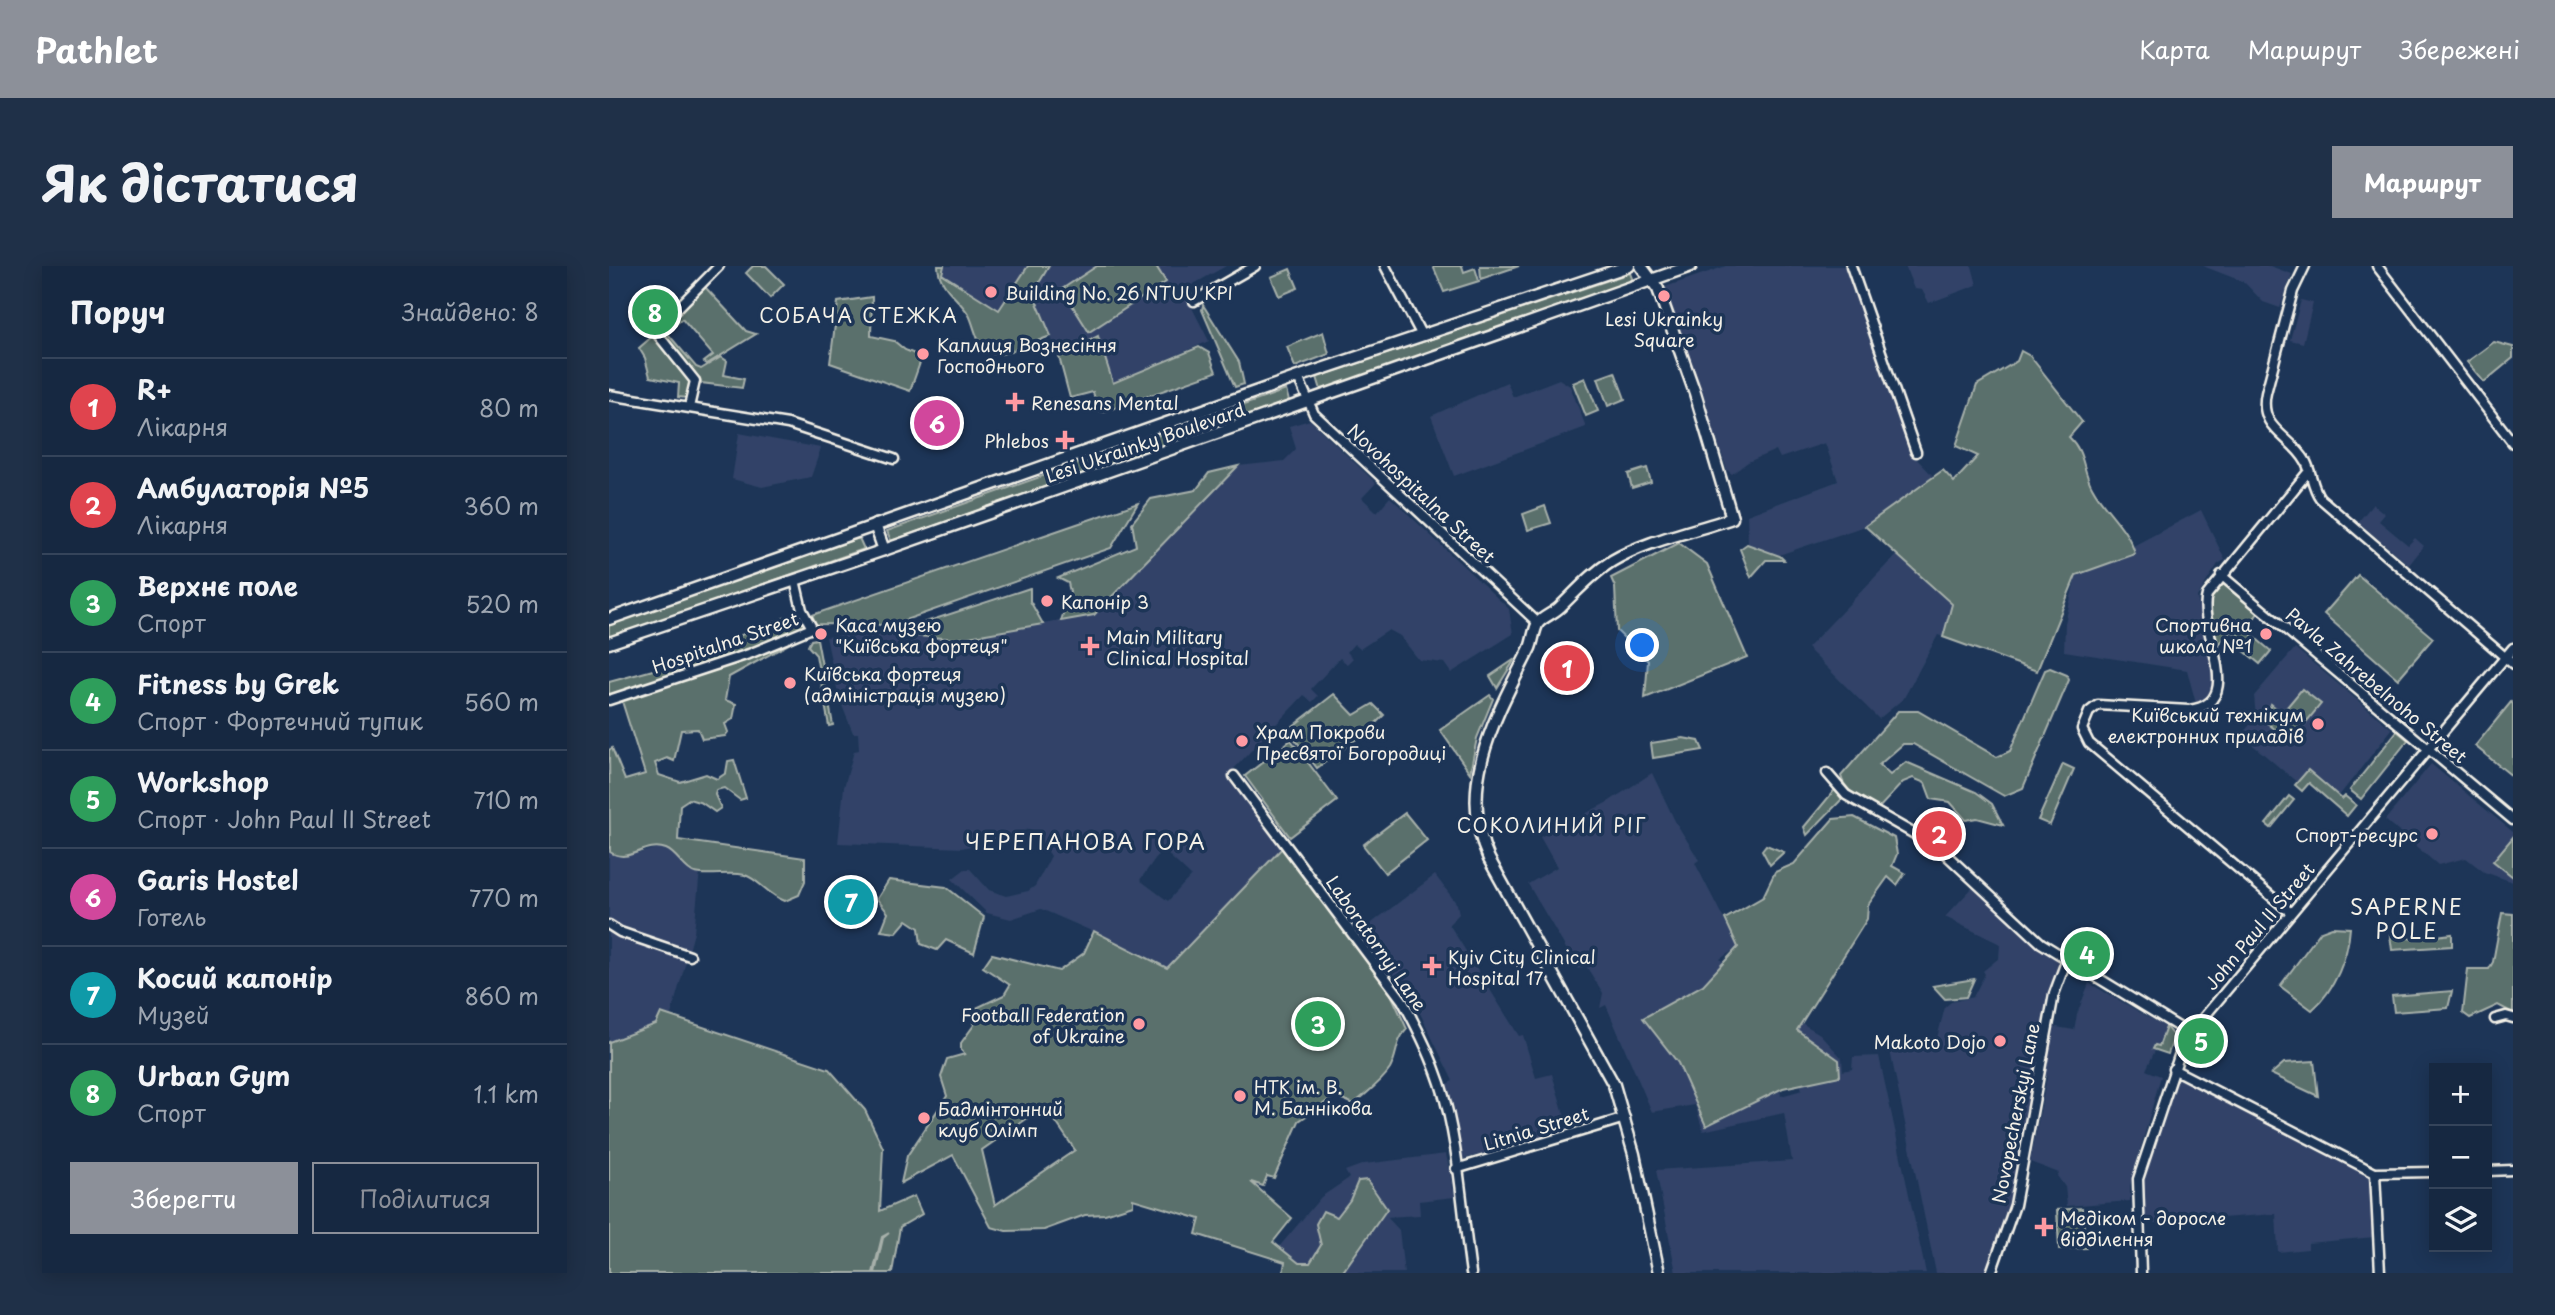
<!DOCTYPE html>
<html lang="uk">
<head>
<meta charset="utf-8">
<style>
	:root { --surface:#162841; --page:#1f3048; --text:#f1f3f6; --muted:#9ea6b1; --line:#35445a; --accent:#8c9099 }
	body { margin:0; font-family:"Playpen Sans",sans-serif; background:var(--page); color:var(--text) }
	.controls { position:absolute; right:21px; bottom:21px; display:grid; overflow:hidden; border-radius:0px; box-shadow:0 4px 18px #0003 }
	.controls button { width:63px; height:63px; display:grid; place-items:center; padding:0; border:0; border-bottom:2px solid var(--line); background:var(--surface); color:var(--text); font:35px sans-serif }
	.you { position:absolute; left:1034px; top:380px; width:24px; height:24px; margin:-18px; border:5px solid #fff; border-radius:50%; background:#1a73e8; box-shadow:0 0 0 10px #1a73e833 }
	.badge { display:grid; place-items:center; width:46px; height:46px; border-radius:50%; background:var(--accent); color:#fff; font-size:23px; font-weight:700 }
	.pin { position:absolute; translate:-50% -50%; border:4px solid #fff; box-shadow:0 2px 7px #0006 }
	.list { margin:0; padding:0; list-style:none }
	h2 { display:flex; justify-content:space-between; align-items:center; height:91px; margin:0; padding:0 28px; font-size:30px }
	h2 small { font-size:23px; font-weight:400; color:var(--muted) }
	.list li { display:grid; grid-template-columns:46px 1fr auto; gap:21px; align-items:center; box-sizing:border-box; height:98px; padding:0 28px; border-top:2px solid var(--line) }
	.list b { display:block; font-size:26px; white-space:nowrap }
	.list p { margin:0; font-size:23px; white-space:nowrap; color:var(--muted) }
	.list em { font-size:23px; font-style:normal; color:var(--muted) }
	.actions { display:flex; gap:14px; padding:21px 28px }
	.actions a { flex:1; padding:16px 0; border:2px solid var(--accent); border-radius:0px; text-align:center; font-size:24px; color:var(--accent) }
	.actions .main { background:var(--accent); color:#fff }
	.icon { flex:none; width:38px; height:38px; fill:none; stroke:currentColor; stroke-width:2; stroke-linecap:round; stroke-linejoin:round }
	.map { position:relative; flex:none; width:1904px; height:1007px; overflow:hidden; border-radius:0px }
	header { display:flex; align-items:center; gap:42px; box-sizing:border-box; height:98px; padding:0 35px; background:var(--accent); color:#fff }
	header strong { font-size:33px }
	nav { display:flex; gap:38px; margin-inline-start:auto; font-size:24px }
	.intro { display:flex; align-items:center; justify-content:space-between; box-sizing:border-box; height:168px; padding:0 42px }
	h1 { margin:0; font-size:49px }
	.button { padding:18px 32px; border-radius:0px; background:var(--accent); color:#fff; font-size:24px; font-weight:700 }
	main { display:flex; gap:42px; padding:0 42px }
	aside { flex:1; background:var(--surface); border-radius:0px; box-shadow:0 4px 18px #0003 }
	.map>svg:first-child { display:block }
</style>
</head>
<body>
<header>
<strong>Pathlet</strong>
<nav><a>Карта</a><a>Маршрут</a><a>Збережені</a></nav>
</header>
<div class="intro"><h1>Як дістатися</h1><a class="button">Маршрут</a></div>
<main>
<aside>
<h2>Поруч<small>Знайдено: 8</small></h2>
<ul class="list">
<li><span class="badge" style="background:#e0444e">1</span><div><b>R+</b><p>Лікарня</p></div><em>80 m</em></li>
<li><span class="badge" style="background:#e0444e">2</span><div><b>Амбулаторія №5</b><p>Лікарня</p></div><em>360 m</em></li>
<li><span class="badge" style="background:#2e9e5b">3</span><div><b>Верхнє поле</b><p>Спорт</p></div><em>520 m</em></li>
<li><span class="badge" style="background:#2e9e5b">4</span><div><b>Fitness by Grek</b><p>Спорт · Фортечний тупик</p></div><em>560 m</em></li>
<li><span class="badge" style="background:#2e9e5b">5</span><div><b>Workshop</b><p>Спорт · John Paul II Street</p></div><em>710 m</em></li>
<li><span class="badge" style="background:#d1479c">6</span><div><b>Garis Hostel</b><p>Готель</p></div><em>770 m</em></li>
<li><span class="badge" style="background:#0f9aa8">7</span><div><b>Косий капонір</b><p>Музей</p></div><em>860 m</em></li>
<li><span class="badge" style="background:#2e9e5b">8</span><div><b>Urban Gym</b><p>Спорт</p></div><em>1.1 km</em></li>
</ul>
<div class="actions"><a class="main">Зберегти</a><a>Поділитися</a></div>
</aside>
<div class="map">
<svg width="1904" height="1007" viewBox="0 0 1904 1007">
	<rect width="100%" height="100%" fill="#1d3557"/>
	<filter id="ink" filterUnits="userSpaceOnUse"><feTurbulence type="fractalNoise" baseFrequency=".0143" numOctaves="2"/><feDisplacementMap in="SourceGraphic" scale="14" xChannelSelector="R" yChannelSelector="G"/><feConvolveMatrix kernelMatrix="1 2 1 2 8 2 1 2 1" color-interpolation-filters="sRGB"/></filter>
	<g filter="url(#ink)">
		<g fill="#304367" fill-rule="evenodd">
			<polygon points="331,0 419,0 390,44 332,8"/>
			<polygon points="440,0 617,0 574,24 600,75 503,117 489,70 450,91 424,27"/>
			<polygon points="1117,0 1239,0 1304,189 1325,211 1256,260 1167,290 1139,277 1138,249 1229,215 1216,177 1171,192 1167,184 1139,196 1123,208 1118,204 1056,21"/>
			<polygon points="1296,0 1363,0 1368,19 1320,37 1313,24 1305,23"/>
			<polygon points="1594,0 1661,0 1683,8 1671,42 1654,36 1635,16"/>
			<polygon points="1692,34 1704,37 1694,77 1681,74"/>
			<polygon points="950,113 961,120 977,161 845,210 822,150 898,116 904,131"/>
			<path d="M701,154L767,217L753,232L768,246L781,231L900,343L904,368L842,407L835,397L810,394L791,370L780,364L751,383L745,378L738,386L744,392L738,398L731,392L702,423L709,430L703,436L695,429L621,507L619,512L676,579L557,702L494,670L432,643L402,653L378,647L343,613L356,603H361L380,624L397,630L419,625L426,620L442,590L425,565L419,563L403,571L353,582L229,577L235,521L245,485L250,484L249,467H244L230,432L217,371L257,366L348,373L485,349L613,213L629,200L675,195L687,183L680,160ZM553,583L582,610L559,635L531,614Z"/>
			<polygon points="130,167 212,182 202,211 153,221 123,213"/>
			<polygon points="1764,238 1776,248 1770,255 1799,279 1806,272 1815,280 1800,299 1749,256"/>
			<polygon points="1592,244 1616,294 1609,298 1588,331 1605,412 1602,426 1593,436 1587,438 1578,404 1455,385 1456,357 1467,309 1525,288 1524,280"/>
			<polygon points="1288,288 1343,338 1334,371 1329,369 1295,432 1270,453 1198,382"/>
			<polygon points="1686,382 1783,463 1730,530 1700,507 1690,518 1632,469 1647,452 1645,430"/>
			<polygon points="1822,498 1904,566 1904,616 1875,606 1857,592 1829,599 1776,554"/>
			<path d="M1043,507L1066,555L1090,594L1086,597L1129,681L1111,693L1154,734L1211,768L1233,792L1234,805L1243,803L1244,791L1270,790L1317,1007H1067L1047,904L1183,895L1175,847L1094,865L1086,839L1043,846L997,739L991,742L994,727L977,700L969,703L919,618L948,601L931,571L999,536ZM1179,774L1193,824L1172,830L1171,822Z"/>
			<polygon points="0,547 16,586 27,588 58,579 93,583 85,667 62,749 52,747 47,758 0,776"/>
			<polygon points="826,609 848,638 850,648 840,658 910,770 914,769 927,812 943,808 960,864 851,894 835,819 844,815 805,735 752,665"/>
			<polygon points="1365,620 1452,692 1452,697 1406,935 1379,1007 1327,1007 1279,775 1316,782 1322,779 1328,772 1336,741 1342,736 1364,731 1376,708 1374,705 1390,692 1391,678 1336,651"/>
			<polygon points="1480,717 1557,761 1537,804 1552,810 1521,920 1521,935 1458,940 1456,921 1448,910 1450,907 1421,896 1438,810 1434,809 1442,760 1465,764 1468,748"/>
			<polygon points="1569,809 1763,910 1766,971 1699,977 1699,983 1669,986 1667,948 1533,958 1533,917 1536,902 1565,811"/>
			<polygon points="837,888 846,931 810,935 811,949 778,951 790,964 795,1007 693,1007 690,997 670,981 712,931 740,912 736,905 755,898"/>
		</g>
		<g fill="#5a706c" stroke="#a7b0aa" stroke-width="2" fill-rule="evenodd">
			<polygon points="144,0 157,0 175,18 161,32 137,7"/>
			<path d="M329,0H335L333,8L390,44L419,0H440L424,27L442,70C429,74 402,87 391,88C368,91 367,62 360,49C350,32 330,22 329,0Z"/>
			<polygon points="488,0 547,0 557,16 480,66 453,23"/>
			<polygon points="824,0 853,0 855,6 866,2 870,15 835,26"/>
			<polygon points="871,0 910,0 872,13"/>
			<polygon points="681,3 689,22 670,30 662,11"/>
			<polygon points="1021,7 1024,15 712,124 708,111"/>
			<polygon points="96,21 137,65 147,68 98,98 95,96 104,89 73,53 65,60 60,56"/>
			<polygon points="263,31 262,70 285,75 296,84 313,91 301,125 221,97 229,36"/>
			<polygon points="594,39 630,96 635,118 626,121 593,44"/>
			<polygon points="53,61 87,101 92,103 112,91 118,95 115,109 135,113 133,122 92,117 91,112 86,111 49,68"/>
			<polygon points="714,66 720,88 686,101 678,81"/>
			<polygon points="46,68 84,115 80,132 69,131 70,117 41,111 36,92 30,82"/>
			<polygon points="489,70 504,117 590,81 600,87 607,106 494,146 489,144 484,126 461,132 450,91"/>
			<polygon points="1885,76 1904,81 1904,92 1875,116 1858,96"/>
			<path d="M1412,85L1421,90L1473,156L1460,171C1476,186 1473,203 1483,221C1495,244 1519,261 1526,288L1467,309L1428,405L1334,371L1343,338L1256,260L1334,204L1345,216L1369,190L1347,180L1368,119L1408,95Z"/>
			<polygon points="1006,106 1016,133 999,140 989,112"/>
			<polygon points="976,112 989,145 977,150 964,117"/>
			<polygon points="677,124 680,135 282,275 278,265"/>
			<polygon points="629,200 485,349 452,355 461,326 459,317 449,312 527,280 523,257 542,233 587,224 600,207"/>
			<polygon points="1038,202 1042,216 1023,222 1019,208"/>
			<polygon points="529,237 502,282 282,359 207,358 203,349"/>
			<polygon points="936,240 942,257 919,264 914,248"/>
			<polygon points="250,272 255,283 0,372 0,358"/>
			<polygon points="1070,277 1098,298 1138,391 1036,432 1039,395 1008,365 1006,321 1002,312"/>
			<polygon points="1138,278 1171,290 1175,294 1157,294 1142,311 1131,283"/>
			<polygon points="1749,309 1824,372 1789,413 1715,348"/>
			<path d="M1614,318L1649,347L1637,364L1662,385L1651,398L1627,378L1629,369L1622,365L1607,380C1604,361 1592,329 1614,318Z"/>
			<polygon points="421,322 421,335 434,358 348,373 280,368"/>
			<polygon points="190,346 196,361 140,385 0,430 0,416 44,404"/>
			<path d="M186,371L187,374L120,411L116,434L127,438L124,453L116,458L119,466L116,470L93,473L89,463L72,464L65,495L58,492L46,497L50,509L71,516L97,508L108,513L117,507L119,495L125,494L137,532L131,534L115,522L107,524L106,529L112,542L106,546L93,537L80,533L71,539L69,574L196,592V615L190,629L176,635C159,629 149,613 136,609C120,605 101,611 86,607C76,605 68,587 57,583C35,575 21,599 1,586L0,484L3,482L16,514L36,508L12,432L50,422Z"/>
			<polygon points="208,373 224,459 220,460 207,389 199,380 202,374"/>
			<polygon points="906,393 888,422 881,410"/>
			<path d="M1441,402L1458,409L1460,414L1414,522L1395,530L1304,478H1294L1270,499L1281,509L1297,496L1367,526L1383,538L1394,559L1368,552L1357,554L1341,536L1322,533L1316,517L1304,512L1294,516L1269,543C1255,534 1236,527 1232,510L1289,445H1309L1388,491L1401,485L1436,404Z"/>
			<polygon points="1693,423 1712,438 1681,476 1656,455 1662,438 1673,447"/>
			<polygon points="725,428 745,449 764,438 775,449 761,463 708,502 679,464"/>
			<polygon points="881,429 884,433 868,472 861,507 831,464"/>
			<polygon points="1902,436 1904,438 1904,511 1866,480"/>
			<polygon points="1788,465 1799,474 1752,533 1741,524"/>
			<polygon points="1074,472 1090,475 1094,484 1044,492 1042,477"/>
			<polygon points="682,474 728,535 681,571 636,510"/>
			<polygon points="1454,498 1465,503 1441,559 1429,554"/>
			<polygon points="1699,504 1733,533 1736,530 1747,539 1738,550 1700,517 1693,525 1686,519"/>
			<polygon points="1228,521 1236,530 1198,569 1195,561"/>
			<polygon points="1680,530 1685,534 1662,562 1657,558"/>
			<polygon points="796,547 818,574 776,607 754,579"/>
			<polygon points="1245,551 1285,572 1288,588 1283,600 1296,607 1288,619 1279,611 1259,639 1258,653 1188,764 1230,794 1231,810 1174,822 1097,860 1069,797 1034,752 1094,719 1129,681 1116,653 1154,631 1166,606 1185,598 1224,553"/>
			<polygon points="1904,571 1904,611 1884,595"/>
			<path d="M676,579L782,728L798,763C786,775 789,788 781,803C772,817 757,827 745,838L726,830L690,855L665,912L658,910L654,920L642,916L683,952L664,976L690,997H701L712,979L707,958L714,945L728,951L741,934L749,915L758,914L778,943L733,1007H674L676,996L587,968L591,953L524,933V939L496,948L476,949L435,964L397,965L382,961L344,889L292,917L298,890L338,830L332,811L338,793L356,788L352,784V777L365,759L363,744L395,729L401,719L374,701L383,688L450,705L475,687L485,665L558,702ZM436,840L466,884L386,939L373,884Z"/>
			<polygon points="1157,579 1175,586 1161,599 1153,584"/>
			<polygon points="280,614 337,621 375,651 365,687 337,674 328,684 312,678 310,662 298,654 287,667 272,665 279,647 268,633"/>
			<polygon points="1893,647 1904,648 1904,747 1889,739 1861,752 1854,747 1859,703 1880,703 1884,696"/>
			<path d="M1723,661L1741,662C1739,691 1726,724 1703,744L1671,720L1712,665Z"/>
			<polygon points="1843,668 1843,680 1783,684 1781,669 1805,673"/>
			<polygon points="1365,713 1357,731 1336,733 1324,720"/>
			<polygon points="1843,725 1839,742 1785,746 1783,730"/>
			<polygon points="52,747 220,803 256,844 274,882 271,945 305,930 313,948 291,961 283,1007 266,1007 274,972 280,967 273,971 264,1007 0,1007 0,776 47,758"/>
			<polygon points="1557,761 1565,771 1559,788 1544,783 1546,779 1550,780"/>
			<polygon points="1705,795 1709,830 1662,808 1675,797"/>
			<polygon points="1473,942 1477,982 1450,983 1448,944"/>
		</g>
		<g fill="none" stroke-linecap="round" stroke-linejoin="round">
			<g stroke="#f4f1e8" stroke-width="13">
				<g id="minor">
					<polyline points="776,0 812,68"/>
					<polyline points="1242,0 1307,186"/>
					<path d="M1696,0L1684,25L1657,127C1649,164 1682,169 1697,196C1703,208 1703,221 1711,232L1904,398"/>
					<polyline points="1768,0 1904,177"/>
					<polyline points="585,35 646,0"/>
					<polyline points="689,111 705,148 929,357"/>
					<polyline points="0,129 179,158 285,193"/>
					<polyline points="80,141 86,115 46,65 110,0"/>
					<polyline points="1612,309 1904,554"/>
					<polyline points="0,434 140,388 203,362 193,344 186,314"/>
					<polyline points="1218,507 1237,529 1330,582 1432,677 1581,768"/>
					<path d="M625,510L793,734C808,761 821,787 831,817C850,875 853,946 862,1007"/>
					<path d="M1681,646L1480,477L1473,463L1480,446L1489,439L1580,444C1640,437 1587,362 1598,329L1700,205"/>
					<polyline points="0,659 11,666 81,690"/>
					<polyline points="1886,753 1897,750 1904,752"/>
					<polyline points="1564,803 1766,907 1825,906"/>
					<polyline points="847,903 1016,852"/>
					<polyline points="1878,905 1904,904"/>
					<polyline points="1766,907 1771,1007"/>
					<polyline points="1382,1007 1406,939 1445,728 1458,693"/>
					<polyline points="1532,1007 1529,913 1575,775 1904,382"/>
				</g>
			</g>
			<g stroke="#f4f1e8" stroke-width="15">
				<g id="major">
					<path d="M1032,0L1049,23L1086,127L1123,252C1084,266 1038,274 1003,295C982,308 968,325 951,341C945,347 934,351 929,357C925,363 924,375 921,382C888,448 846,519 880,593L1005,819L1025,888L1050,1007"/>
					<polyline points="266,259 275,284"/>
					<polyline points="0,353 689,111 1020,0"/>
					<polyline points="0,377 275,284 1082,0"/>
				</g>
			</g>
			<use href="#minor" stroke="#1d3557" stroke-width="8"/>
			<use href="#major" stroke="#1d3557" stroke-width="10"/>
		</g>
	</g>
	<g fill="#ff9aa2" stroke="#1d3557" stroke-width="2.5">
		<circle cx="382" cy="26" r="7"/>
		<circle cx="1055" cy="30" r="7"/>
		<circle cx="314" cy="88" r="7"/>
		<path d="M402.5 125.5h7v7h7v7h-7v7h-7v-7h-7v-7h7z"/>
		<path d="M452.5 163.5h7v7h7v7h-7v7h-7v-7h-7v-7h7z"/>
		<circle cx="438" cy="335" r="7"/>
		<circle cx="212" cy="368" r="7"/>
		<circle cx="1657" cy="368" r="7"/>
		<path d="M477.5 369.5h7v7h7v7h-7v7h-7v-7h-7v-7h7z"/>
		<circle cx="181" cy="417" r="7"/>
		<circle cx="1709" cy="458" r="7"/>
		<circle cx="633" cy="475" r="7"/>
		<circle cx="1823" cy="568" r="7"/>
		<path d="M819.5 689.5h7v7h7v7h-7v7h-7v-7h-7v-7h7z"/>
		<circle cx="530" cy="758" r="7"/>
		<circle cx="1391" cy="775" r="7"/>
		<circle cx="631" cy="830" r="7"/>
		<circle cx="315" cy="852" r="7"/>
		<path d="M1431.5 950.5h7v7h7v7h-7v7h-7v-7h-7v-7h7z"/>
	</g>
	<g text-anchor="middle" dominant-baseline="central" stroke-width="7" stroke-linejoin="round" paint-order="stroke">
		<g font-size="18" fill="#f4f1e8" stroke="#1d3557" text-anchor="start">
			<text x="396" y="26">Building No. 26 NTUU KPI</text>
			<text x="1055" y="52" text-anchor="middle">Lesi Ukrainky<tspan x="1055" dy="21">Square</tspan></text>
			<text x="328" y="78">Каплиця Вознесіння<tspan x="328" dy="21">Господнього</tspan></text>
			<text x="422" y="136">Renesans Mental</text>
			<text x="440" y="174" text-anchor="end">Phlebos</text>
			<text x="452" y="335">Капонір 3</text>
			<text x="226" y="358">Каса музею<tspan x="226" dy="21">"Київська фортеця"</tspan></text>
			<text x="1643" y="358" text-anchor="end">Спортивна<tspan x="1643" dy="21">школа №1</tspan></text>
			<text x="497" y="370">Main Military<tspan x="497" dy="21">Clinical Hospital</tspan></text>
			<text x="195" y="407">Київська фортеця<tspan x="195" dy="21">(адміністрація музею)</tspan></text>
			<text x="1695" y="448" text-anchor="end">Київський технікум<tspan x="1695" dy="21">електронних приладів</tspan></text>
			<text x="647" y="465">Храм Покрови<tspan x="647" dy="21">Пресвятої Богородиці</tspan></text>
			<text x="1809" y="568" text-anchor="end">Спорт-ресурс</text>
			<text x="839" y="690">Kyiv City Clinical<tspan x="839" dy="21">Hospital 17</tspan></text>
			<text x="516" y="748" text-anchor="end">Football Federation<tspan x="516" dy="21">of Ukraine</tspan></text>
			<text x="1377" y="775" text-anchor="end">Makoto Dojo</text>
			<text x="645" y="820">НТК ім. В.<tspan x="645" dy="21">М. Баннікова</tspan></text>
			<text x="329" y="842">Бадмінтонний<tspan x="329" dy="21">клуб Олімп</tspan></text>
			<text x="1451" y="951">Медіком - доросле<tspan x="1451" dy="21">відділення</tspan></text>
		</g>
		<g font-size="18" fill="#f4f1e8" stroke="#1d3557">
			<text transform="translate(536 176) rotate(-19)">Lesi Ukrainky Boulevard</text>
			<text transform="translate(813 227) rotate(43)">Novohospitalna Street</text>
			<text transform="translate(116 376) rotate(-19)">Hospitalna Street</text>
			<text transform="translate(1768 419) rotate(40)">Pavla Zahrebelnoho Street</text>
			<text transform="translate(1650 660) rotate(-50)">John Paul II Street</text>
			<text transform="translate(768 677) rotate(55)">Laboratornyi Lane</text>
			<text transform="translate(1406 847) rotate(-79)">Novopecherskyi Lane</text>
			<text transform="translate(927 862) rotate(-17)">Litnia Street</text>
		</g>
		<g font-size="19" letter-spacing="2" fill="#f4f1e8" stroke="#1d3557">
			<text x="250" y="49">СОБАЧА СТЕЖКА</text>
			<text x="943" y="559">СОКОЛИНИЙ РІГ</text>
		</g>
		<g font-size="21" letter-spacing="2" fill="#f4f1e8" stroke="#1d3557">
			<text x="477" y="575">ЧЕРЕПАНОВА ГОРА</text>
			<text x="1798" y="640">SAPERNE<tspan x="1798" dy="24">POLE</tspan></text>
		</g>
	</g>
</svg>
<div class="controls">
<button>+</button>
<button>−</button>
<button><svg class="icon" aria-label="layers" viewBox="0 0 24 24"><path d="M12 4l9 5-9 5-9-5zM3 14l9 5 9-5"/></svg></button>
</div>
<div class="you"></div>
<div class="pin badge" style="left:958px;top:402px;background:#e0444e">1</div>
<div class="pin badge" style="left:1330px;top:568px;background:#e0444e">2</div>
<div class="pin badge" style="left:709px;top:758px;background:#2e9e5b">3</div>
<div class="pin badge" style="left:1478px;top:688px;background:#2e9e5b">4</div>
<div class="pin badge" style="left:1592px;top:775px;background:#2e9e5b">5</div>
<div class="pin badge" style="left:328px;top:157px;background:#d1479c">6</div>
<div class="pin badge" style="left:242px;top:636px;background:#0f9aa8">7</div>
<div class="pin badge" style="left:46px;top:46px;background:#2e9e5b">8</div>
</div>
</main>
</body>
</html>
